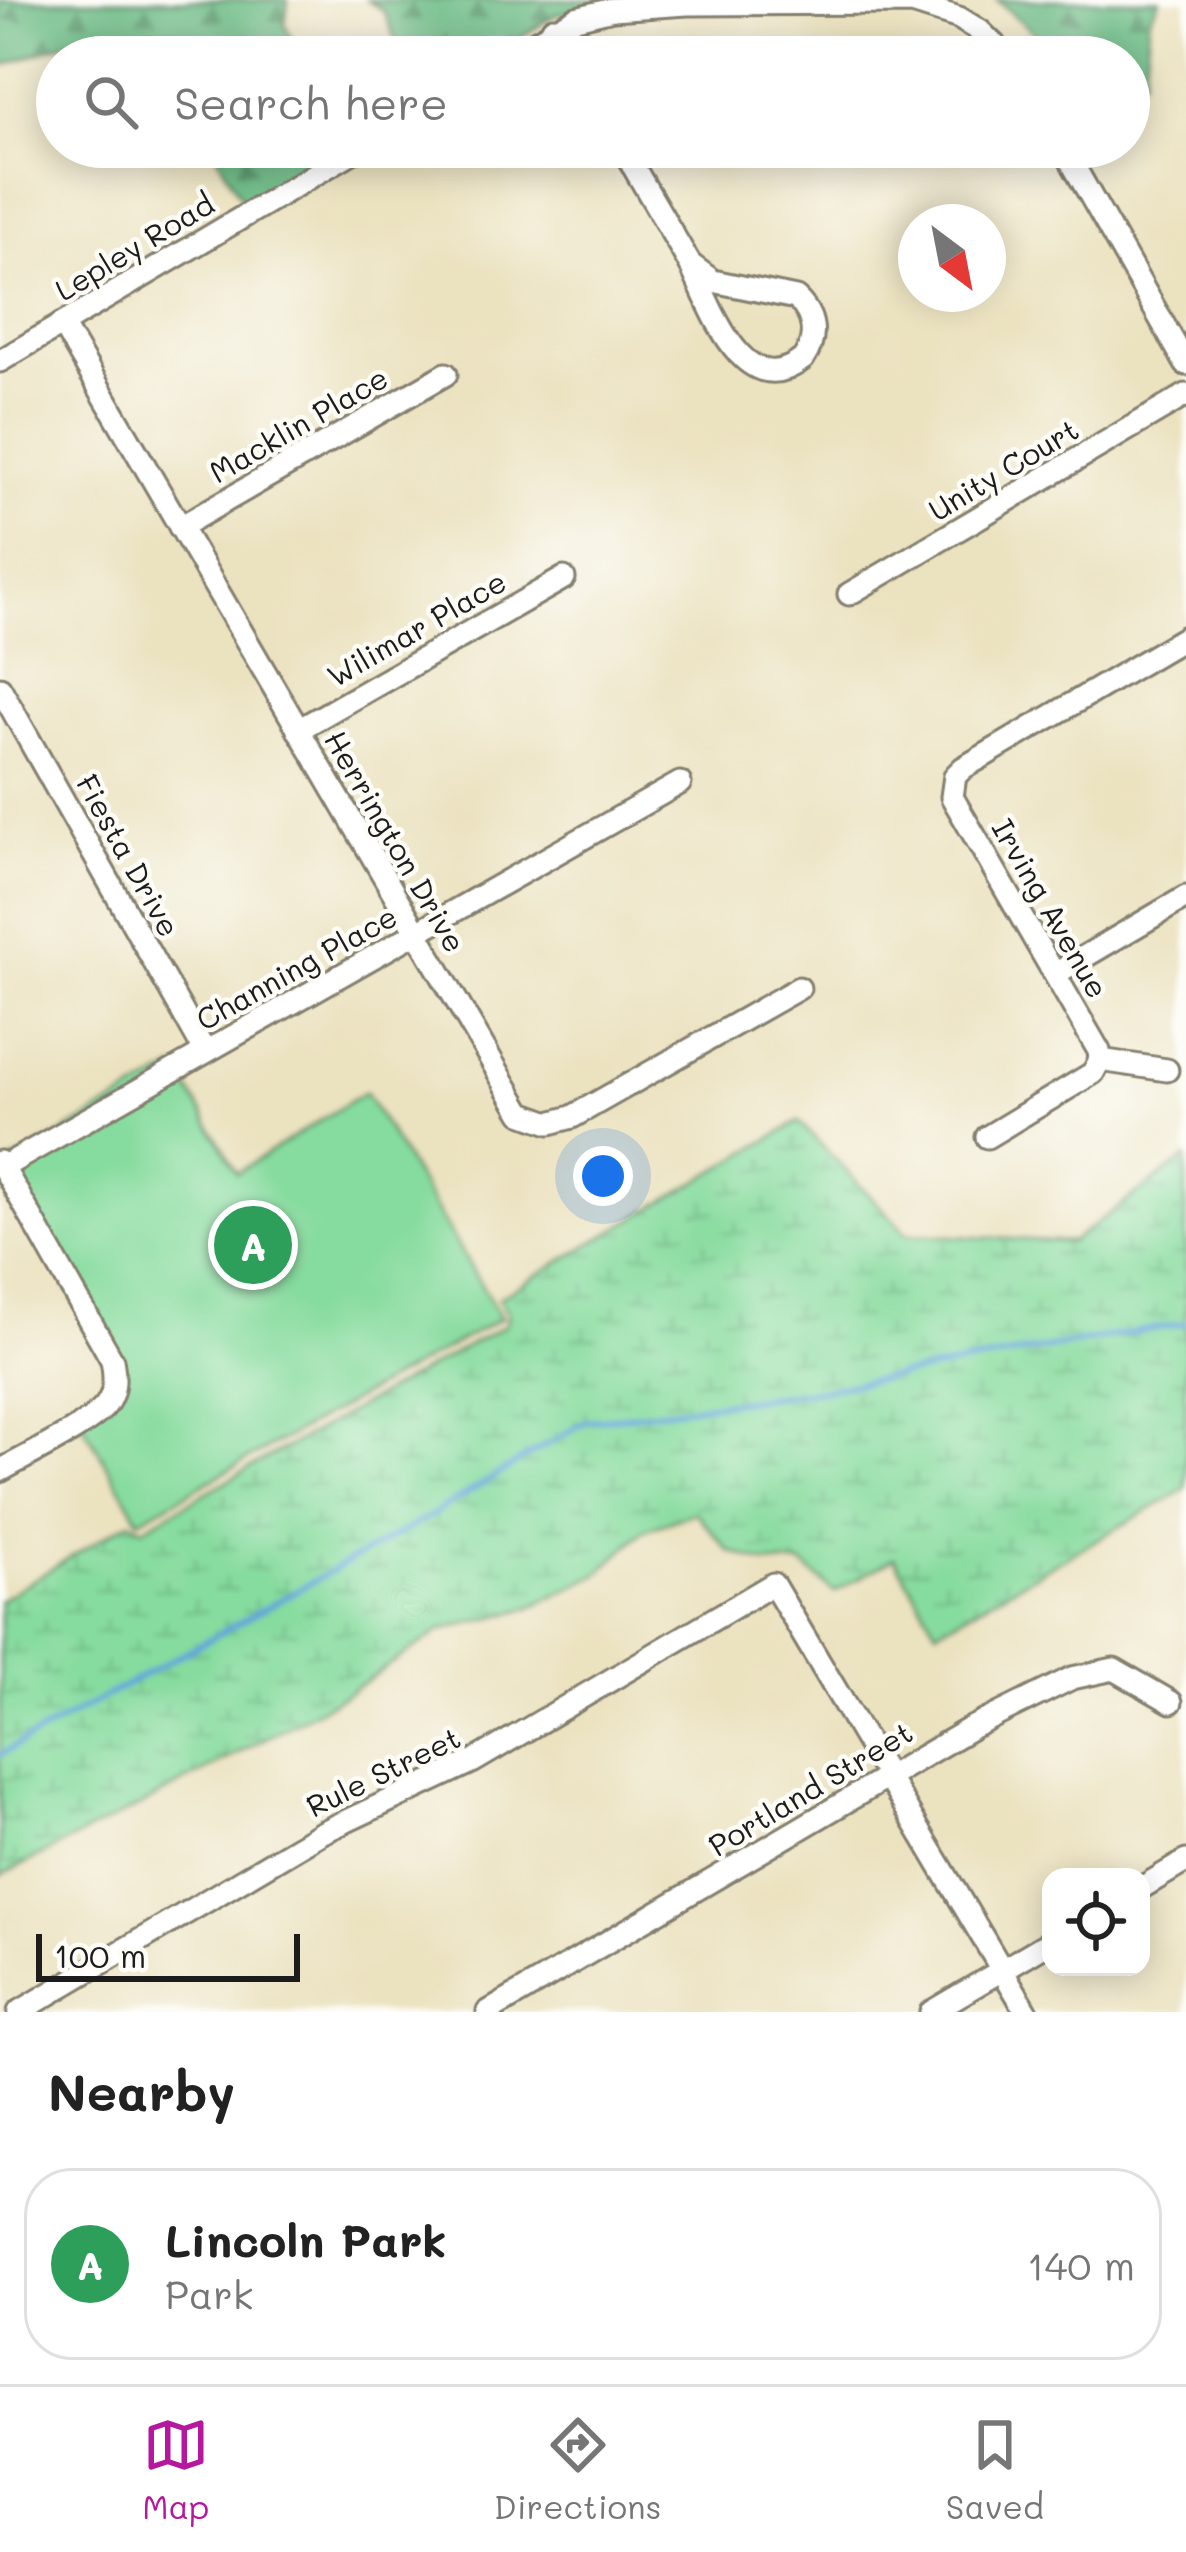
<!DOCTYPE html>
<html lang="en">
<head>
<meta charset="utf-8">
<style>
	:root { --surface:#fff; --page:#f6f6f6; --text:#222; --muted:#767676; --line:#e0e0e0; --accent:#b5179e }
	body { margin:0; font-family:Mali,sans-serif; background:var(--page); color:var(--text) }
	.controls { position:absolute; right:36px; bottom:36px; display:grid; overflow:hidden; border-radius:24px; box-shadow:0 6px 30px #0003 }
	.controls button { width:108px; height:108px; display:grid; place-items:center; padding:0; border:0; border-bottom:3px solid var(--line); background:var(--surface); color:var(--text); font:60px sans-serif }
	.compass { position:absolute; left:898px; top:204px; width:108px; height:108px; border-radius:50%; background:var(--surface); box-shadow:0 6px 30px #0003; rotate:148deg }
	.scale { position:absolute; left:36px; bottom:30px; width:264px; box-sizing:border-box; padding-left:12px; border:6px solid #1c1c1c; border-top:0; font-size:33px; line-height:42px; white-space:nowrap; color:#1c1c1c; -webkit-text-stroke:9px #fdfcf7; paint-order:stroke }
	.you { position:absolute; left:603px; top:1176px; width:42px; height:42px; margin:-30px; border:9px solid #fff; border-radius:50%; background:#1a73e8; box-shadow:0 0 0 18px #1a73e833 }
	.badge { display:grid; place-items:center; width:78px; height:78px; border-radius:50%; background:var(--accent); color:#fff; font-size:39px; font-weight:700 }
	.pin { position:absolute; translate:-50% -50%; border:6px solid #fff; box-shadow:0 3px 12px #0006 }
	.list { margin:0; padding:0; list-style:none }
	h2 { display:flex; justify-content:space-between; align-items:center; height:156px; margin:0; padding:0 48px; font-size:51px }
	h2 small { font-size:39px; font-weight:400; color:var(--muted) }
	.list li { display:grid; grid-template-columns:78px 1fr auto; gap:36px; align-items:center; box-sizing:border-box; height:192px; margin:0 24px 24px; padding:0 24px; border:3px solid var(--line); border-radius:48px }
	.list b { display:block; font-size:45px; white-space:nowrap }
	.list p { margin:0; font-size:39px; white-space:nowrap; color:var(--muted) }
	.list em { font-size:39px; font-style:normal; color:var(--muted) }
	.icon { flex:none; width:66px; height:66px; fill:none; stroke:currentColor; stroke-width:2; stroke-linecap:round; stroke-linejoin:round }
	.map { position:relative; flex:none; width:1186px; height:2012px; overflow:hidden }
	.search { position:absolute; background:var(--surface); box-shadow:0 6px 30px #0003; left:36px; right:36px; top:36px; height:132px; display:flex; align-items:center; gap:30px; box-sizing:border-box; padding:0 42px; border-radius:66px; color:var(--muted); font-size:45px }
	.sheet { height:372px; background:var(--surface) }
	nav { display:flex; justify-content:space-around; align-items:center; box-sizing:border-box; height:168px; border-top:3px solid var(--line); background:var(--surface); font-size:33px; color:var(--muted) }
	nav a { display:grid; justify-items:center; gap:6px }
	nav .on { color:var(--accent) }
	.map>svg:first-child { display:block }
</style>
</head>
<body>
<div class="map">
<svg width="1186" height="2012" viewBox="0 0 1186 2012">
	<defs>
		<pattern id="forest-firs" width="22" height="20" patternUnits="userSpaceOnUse" patternTransform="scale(3)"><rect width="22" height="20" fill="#6cbb85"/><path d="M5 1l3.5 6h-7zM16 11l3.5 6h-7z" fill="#58976c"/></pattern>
		<pattern id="wetland-marsh" width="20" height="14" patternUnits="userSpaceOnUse" patternTransform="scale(3)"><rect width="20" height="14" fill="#86db9e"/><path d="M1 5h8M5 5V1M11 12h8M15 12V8" fill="none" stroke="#73bb88"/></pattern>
	</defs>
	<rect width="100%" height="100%" fill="#fdfcf7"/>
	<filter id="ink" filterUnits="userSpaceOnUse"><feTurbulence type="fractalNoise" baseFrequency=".00833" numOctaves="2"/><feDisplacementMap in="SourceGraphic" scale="24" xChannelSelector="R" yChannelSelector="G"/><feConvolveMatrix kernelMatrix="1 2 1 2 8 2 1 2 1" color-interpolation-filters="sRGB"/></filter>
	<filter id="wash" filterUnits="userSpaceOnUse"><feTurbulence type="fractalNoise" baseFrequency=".004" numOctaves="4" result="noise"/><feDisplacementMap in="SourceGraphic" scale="48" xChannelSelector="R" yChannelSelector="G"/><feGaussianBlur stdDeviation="2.7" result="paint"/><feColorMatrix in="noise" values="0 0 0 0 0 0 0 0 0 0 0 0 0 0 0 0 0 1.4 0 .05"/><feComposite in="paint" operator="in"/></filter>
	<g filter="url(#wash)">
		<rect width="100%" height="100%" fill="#ebe2c0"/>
		<g fill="url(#forest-firs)" stroke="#446c50" stroke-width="3">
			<polygon points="0,0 288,0 285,24 301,57 164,57 80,37 0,67"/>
			<polygon points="367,0 605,0 556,15 489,57 402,57 384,11"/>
			<polygon points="997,0 1160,0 1150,17 1144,78 1129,81 1129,57 1061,57"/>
			<polygon points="213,147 341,147 244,204"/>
		</g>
		<polygon fill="url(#wetland-marsh)" stroke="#517c5d" stroke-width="3" points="799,1122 907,1234 1071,1242 1186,1158 1186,1489 937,1630 894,1558 834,1592 802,1564 764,1563 729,1551 695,1512 644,1530 598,1574 529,1608 442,1630 346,1694 150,1801 0,1876 0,1600 130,1521 143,1528 505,1325 508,1314 498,1298"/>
		<polygon fill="#86db9e" stroke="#517c5d" stroke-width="3" points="177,1068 237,1173 365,1092 501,1318 139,1520 82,1422 115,1375 3,1167"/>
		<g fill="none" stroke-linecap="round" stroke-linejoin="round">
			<polyline stroke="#64a7d9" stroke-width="6" points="0,1755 422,1521 586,1421 820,1390 1186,1323"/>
		</g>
	</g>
	<g filter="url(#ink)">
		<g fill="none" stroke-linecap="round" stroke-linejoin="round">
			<g stroke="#847f6e" stroke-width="27">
				<g id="minor">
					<polyline points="553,28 570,57"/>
					<polyline points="509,57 576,18 613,9 687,4 912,3 959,18 980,31 1007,57"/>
					<polyline points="622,147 690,264"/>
					<polyline points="1063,147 1186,364"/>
					<path d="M690,264L713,281L796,298C815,316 818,337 803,359C743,406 711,306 690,264Z"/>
					<polyline points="62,324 522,1113 550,1123 572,1117 799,988"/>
					<polyline points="0,361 361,147"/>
					<polyline points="180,527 446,374"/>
					<polyline points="849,594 1186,395"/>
					<polyline points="0,688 205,1052"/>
					<polyline points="298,730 564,578"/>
					<polyline points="1055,974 1186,897"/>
					<polyline points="1100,1060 1099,1051 952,797 955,776 963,768 1186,637"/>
					<polyline points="1100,1060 1167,1070"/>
					<polyline points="987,1137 1093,1073 1100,1060"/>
					<path d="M0,1162L112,1360C115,1376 116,1391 106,1405C91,1425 24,1457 0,1471"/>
					<polyline points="3,1167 680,783"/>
					<polyline points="1141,1888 1186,1861"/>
					<polyline points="19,2012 321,1833 474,1761 773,1584 1027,2012"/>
					<polyline points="488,2012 971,1728 1072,1678 1114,1669 1171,1702"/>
					<polyline points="931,2012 1051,1941"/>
				</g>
			</g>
			<use href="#minor" stroke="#fff" stroke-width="21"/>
		</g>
	</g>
	<g text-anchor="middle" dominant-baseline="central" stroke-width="9" stroke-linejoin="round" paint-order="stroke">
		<g font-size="30" fill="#1c1c1c" stroke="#fdfcf7">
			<text transform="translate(134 246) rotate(-31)">Lepley Road</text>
			<text transform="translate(298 424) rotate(-30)">Macklin Place</text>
			<text transform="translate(1003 469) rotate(-31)">Unity Court</text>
			<text transform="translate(416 628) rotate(-30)">Wilimar Place</text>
			<text transform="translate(396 841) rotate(60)">Herrington Drive</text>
			<text transform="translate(129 855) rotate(61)">Fiesta Drive</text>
			<text transform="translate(1051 908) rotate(60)">Irving Avenue</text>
			<text transform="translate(296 967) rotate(-29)">Channing Place</text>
			<text transform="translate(383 1771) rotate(-26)">Rule Street</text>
			<text transform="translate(810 1788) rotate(-31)">Portland Street</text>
		</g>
	</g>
</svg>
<div class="controls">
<button><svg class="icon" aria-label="locate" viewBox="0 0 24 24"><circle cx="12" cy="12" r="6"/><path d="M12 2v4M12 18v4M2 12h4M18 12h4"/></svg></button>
</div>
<svg class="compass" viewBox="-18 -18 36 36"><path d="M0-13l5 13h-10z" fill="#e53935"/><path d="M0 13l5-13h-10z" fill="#767676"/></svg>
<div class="scale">100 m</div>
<div class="you"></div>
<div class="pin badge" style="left:253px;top:1245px;background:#2e9e5b">A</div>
<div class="search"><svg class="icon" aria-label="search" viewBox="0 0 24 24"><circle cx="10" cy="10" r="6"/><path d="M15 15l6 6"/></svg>Search here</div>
</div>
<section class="sheet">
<h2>Nearby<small></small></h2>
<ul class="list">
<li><span class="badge" style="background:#2e9e5b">A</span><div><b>Lincoln Park</b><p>Park</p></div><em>140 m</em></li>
</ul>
</section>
<nav>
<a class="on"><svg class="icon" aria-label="map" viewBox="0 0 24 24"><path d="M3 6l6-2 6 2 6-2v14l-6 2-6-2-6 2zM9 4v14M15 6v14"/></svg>Map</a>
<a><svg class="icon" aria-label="directions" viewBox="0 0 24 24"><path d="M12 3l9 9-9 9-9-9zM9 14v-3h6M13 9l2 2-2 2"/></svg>Directions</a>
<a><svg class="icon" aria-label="saved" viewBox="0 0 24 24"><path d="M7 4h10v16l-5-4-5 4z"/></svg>Saved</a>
</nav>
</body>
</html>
